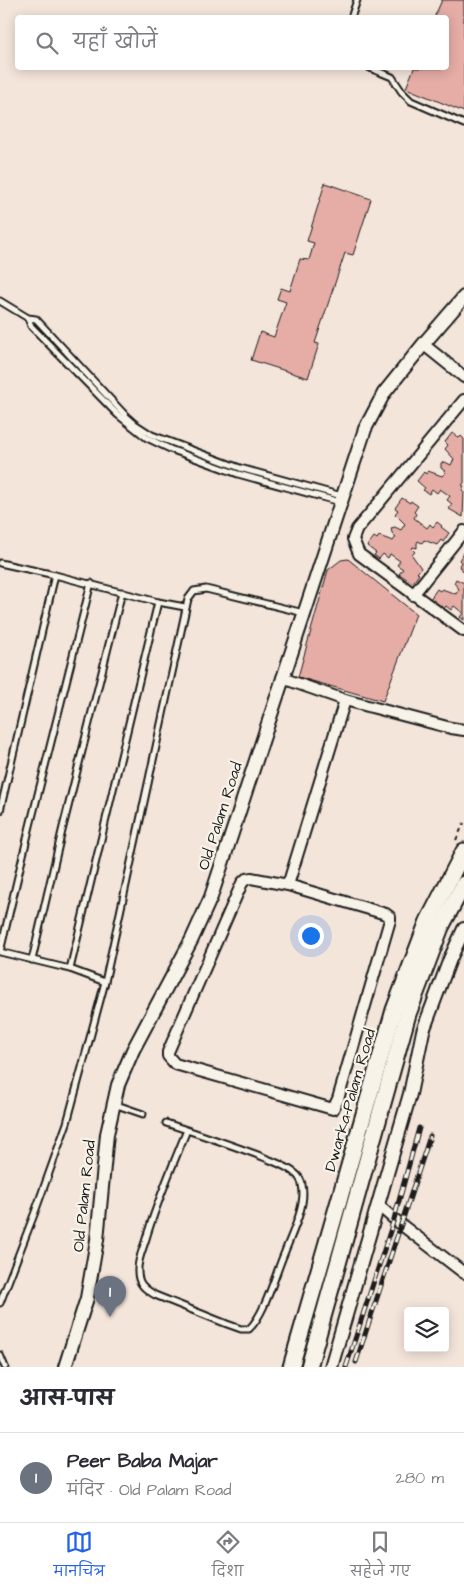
<!DOCTYPE html>
<html lang="hi">
<head>
<meta charset="utf-8">
<style>
	:root { --surface:#fff; --page:#f7f7f7; --text:#2b2b33; --muted:#7c7c81; --line:#e1e1e2; --accent:#2563eb }
	body { margin:0; font-family:"Architects Daughter","Playpen Sans Deva",sans-serif; background:var(--page); color:var(--text) }
	.controls { position:absolute; right:15px; bottom:15px; display:grid; overflow:hidden; border-radius:5px; box-shadow:0 2px 12px #0003 }
	.controls button { width:45px; height:45px; display:grid; place-items:center; padding:0; border:0; border-bottom:1px solid var(--line); background:var(--surface); color:var(--text); font:25px sans-serif }
	.you { position:absolute; left:310px; top:935px; width:18px; height:18px; margin:-12px; border:4px solid #fff; border-radius:50%; background:#1a73e8; box-shadow:0 0 0 8px #1a73e833 }
	.badge { display:grid; place-items:center; width:32px; height:32px; border-radius:50%; background:var(--accent); color:#fff; font-size:16px; font-weight:700 }
	.pin { position:absolute; translate:-50% -41px; filter:drop-shadow(0 1px 2px #0008) }
	.pin::after { content:''; position:absolute; top:26px; width:18px; height:15px; background:inherit; clip-path:polygon(0 0,100% 0,50% 100%) }
	.list { margin:0; padding:0; list-style:none }
	h2 { display:flex; justify-content:space-between; align-items:center; height:65px; margin:0; padding:0 20px; font-size:21px }
	h2 small { font-size:16px; font-weight:400; color:var(--muted) }
	.list li { display:grid; grid-template-columns:32px 1fr auto; gap:15px; align-items:center; box-sizing:border-box; height:90px; padding:0 20px; border-top:1px solid var(--line) }
	.list b { display:block; font-size:19px; white-space:nowrap }
	.list p { margin:0; font-size:16px; white-space:nowrap; color:var(--muted) }
	.list em { font-size:16px; font-style:normal; color:var(--muted) }
	.icon { flex:none; width:28px; height:28px; fill:none; stroke:currentColor; stroke-width:2; stroke-linecap:round; stroke-linejoin:round }
	.map { position:relative; flex:none; width:464px; height:1367px; overflow:hidden }
	.search { position:absolute; background:var(--surface); box-shadow:0 2px 12px #0003; left:15px; right:15px; top:15px; height:55px; display:flex; align-items:center; gap:12px; box-sizing:border-box; padding:0 18px; border-radius:5px; color:var(--muted); font-size:19px }
	.sheet { height:155px; background:var(--surface) }
	nav { display:flex; justify-content:space-around; align-items:center; box-sizing:border-box; height:70px; border-top:1px solid var(--line); background:var(--surface); font-size:14px; color:var(--muted) }
	nav a { display:grid; justify-items:center; gap:2px }
	nav .on { color:var(--accent) }
	.map>svg:first-child { display:block }
</style>
</head>
<body>
<div class="map">
<svg width="464" height="1367" viewBox="0 0 464 1367">
	<rect width="100%" height="100%" fill="#f4e5db"/>
	<filter id="ink" filterUnits="userSpaceOnUse"><feTurbulence type="fractalNoise" baseFrequency=".02" numOctaves="2"/><feDisplacementMap in="SourceGraphic" scale="10" xChannelSelector="R" yChannelSelector="G"/><feConvolveMatrix kernelMatrix="1 2 1 2 8 2 1 2 1" color-interpolation-filters="sRGB"/></filter>
	<g filter="url(#ink)">
		<g fill="#e6aca6" stroke="#1c1c1c">
			<polygon points="442,0 464,0 464,112 406,88 414,68 446,68 446,18 434,18"/>
			<polygon points="325,183 371,199 353,255 345,253 315,343 319,344 308,378 251,360 260,332 274,337 286,302 277,299 281,288 290,291 300,259 309,260 314,243 307,241"/>
			<polygon points="452,433 459,438 461,436 464,439 464,483 462,485 464,486 462,490 464,492 463,517 449,509 452,504 447,500 450,496 440,489 437,493 432,489 429,494 423,490 425,488 417,481 424,472 426,474 428,471 442,476 446,472 441,468 441,463 445,462 451,465 454,459 445,449 448,445 445,442"/>
			<polygon points="402,498 410,503 411,501 418,506 414,512 416,514 414,518 427,528 430,524 433,527 437,522 442,526 441,527 449,533 443,542 441,540 437,545 424,540 422,543 418,541 417,543 417,548 413,547 412,549 415,552 412,555 421,568 417,573 419,574 413,583 399,574 403,569 397,565 400,561 390,554 388,558 383,554 379,559 374,555 376,553 367,546 374,537 377,539 379,536 393,541 396,537 392,533 391,528 395,527 401,530 405,524 395,514 398,510 395,508"/>
			<polygon points="464,552 464,572 459,566 461,562 459,560"/>
			<polygon points="348,559 416,614 383,701 298,677 328,570 341,560"/>
			<polygon points="456,579 464,583 464,620 460,617 463,613 454,606 451,610 446,606 442,611 437,608 439,605 430,599 437,589 440,591 442,589 456,594 459,589 454,583"/>
		</g>
		<g fill="none" stroke-linecap="round" stroke-linejoin="round">
			<g stroke="#1c1c1c" stroke-width="9">
				<g id="service">
					<polyline points="351,18 357,0"/>
					<polyline points="370,68 392,77 402,92 411,101 464,124"/>
					<polyline points="0,301 28,318 36,319 126,416 135,424 152,435 240,468 342,496"/>
					<polyline points="28,318 31,326 118,415 147,438 170,449 238,474 340,502"/>
					<polyline points="0,563 55,575"/>
					<polyline points="91,583 30,826 0,952 70,969 105,982 188,599 194,591 206,589 304,613"/>
					<polyline points="0,811 55,575 158,602 185,607"/>
					<polyline points="32,960 62,831 122,592"/>
					<polyline points="70,969 158,602"/>
					<polyline points="114,1104 143,1114"/>
					<path d="M166,1123C199,1134 232,1145 263,1157C274,1162 288,1166 297,1175C299,1177 302,1182 302,1185C307,1205 291,1235 284,1254C275,1275 265,1314 249,1329H241L227,1324L155,1295C145,1289 138,1284 138,1272C137,1262 142,1251 145,1242C156,1204 172,1167 187,1130"/>
					<polyline points="0,1303 35,1212 67,1123 105,982"/>
					<polyline points="0,1355 5,1367"/>
				</g>
			</g>
			<g stroke="#1c1c1c" stroke-width="14">
				<g id="minor">
					<polyline points="423,344 464,377"/>
					<polyline points="464,400 373,510 357,529 353,539 359,554 464,631"/>
					<polyline points="413,595 464,531"/>
					<polyline points="282,678 345,700 451,728 464,730"/>
					<polyline points="288,885 251,878 246,879 242,883 168,1052 168,1056 175,1064 333,1109 338,1099 390,920 390,917 386,914 288,885 345,700"/>
					<polyline points="378,1205 394,1219 464,1273"/>
				</g>
			</g>
			<g stroke="#1c1c1c" stroke-width="16">
				<g id="tertiary">
					<polyline points="65,1367 87,1298 97,1240 107,1134 118,1085 133,1050 192,939 211,897 365,429 384,393 426,341 464,297"/>
					<polyline points="331,1367 410,1094 423,1031 450,959 464,929"/>
				</g>
			</g>
			<g stroke="#1c1c1c" stroke-width="19">
				<g id="primary">
					<polyline points="291,1367 394,1010 428,921 464,851"/>
					<polyline points="309,1367 408,1014 441,927 464,884"/>
				</g>
			</g>
			<polyline stroke="#1c1c1c" stroke-width="2" stroke-dasharray="4 4" stroke-linecap="butt" points="456,840 464,823"/>
			<use href="#service" stroke="#f7f3e8" stroke-width="5"/>
			<use href="#minor" stroke="#f7f3e8" stroke-width="10"/>
			<use href="#tertiary" stroke="#f7f3e8" stroke-width="12"/>
			<use href="#primary" stroke="#f7f3e8" stroke-width="15"/>
			<g stroke="#1c1c1c" stroke-width="5">
				<g id="rail">
					<polyline points="356,1362 430,1136"/>
					<polyline points="346,1367 394,1219 419,1128"/>
				</g>
			</g>
			<use href="#rail" stroke="#f7f3e8" stroke-width="3" stroke-dasharray="9" stroke-linecap="butt"/>
		</g>
	</g>
	<g text-anchor="middle" dominant-baseline="central" stroke-width="4.5" stroke-linejoin="round" paint-order="stroke">
		<g font-size="16" fill="#1c1c1c" stroke="#f7f3e8">
			<text transform="translate(220 816) rotate(-72)">Old Palam Road</text>
			<text transform="translate(350 1100) rotate(-74)">Dwarka-Palam Road</text>
			<text transform="translate(84 1196) rotate(-84)">Old Palam Road</text>
		</g>
	</g>
</svg>
<div class="controls">
<button><svg class="icon" aria-label="layers" viewBox="0 0 24 24"><path d="M12 4l9 5-9 5-9-5zM3 14l9 5 9-5"/></svg></button>
</div>
<div class="you"></div>
<div class="pin badge" style="left:110px;top:1317px;background:#6b7280">1</div>
<div class="search"><svg class="icon" aria-label="search" viewBox="0 0 24 24"><circle cx="10" cy="10" r="6"/><path d="M15 15l6 6"/></svg>यहाँ खोजें</div>
</div>
<section class="sheet">
<h2>आस-पास<small></small></h2>
<ul class="list">
<li><span class="badge" style="background:#6b7280">1</span><div><b>Peer Baba Majar</b><p>मंदिर · Old Palam Road</p></div><em>280 m</em></li>
</ul>
</section>
<nav>
<a class="on"><svg class="icon" aria-label="map" viewBox="0 0 24 24"><path d="M3 6l6-2 6 2 6-2v14l-6 2-6-2-6 2zM9 4v14M15 6v14"/></svg>मानचित्र</a>
<a><svg class="icon" aria-label="directions" viewBox="0 0 24 24"><path d="M12 3l9 9-9 9-9-9zM9 14v-3h6M13 9l2 2-2 2"/></svg>दिशा</a>
<a><svg class="icon" aria-label="saved" viewBox="0 0 24 24"><path d="M7 4h10v16l-5-4-5 4z"/></svg>सहेजे गए</a>
</nav>
</body>
</html>
